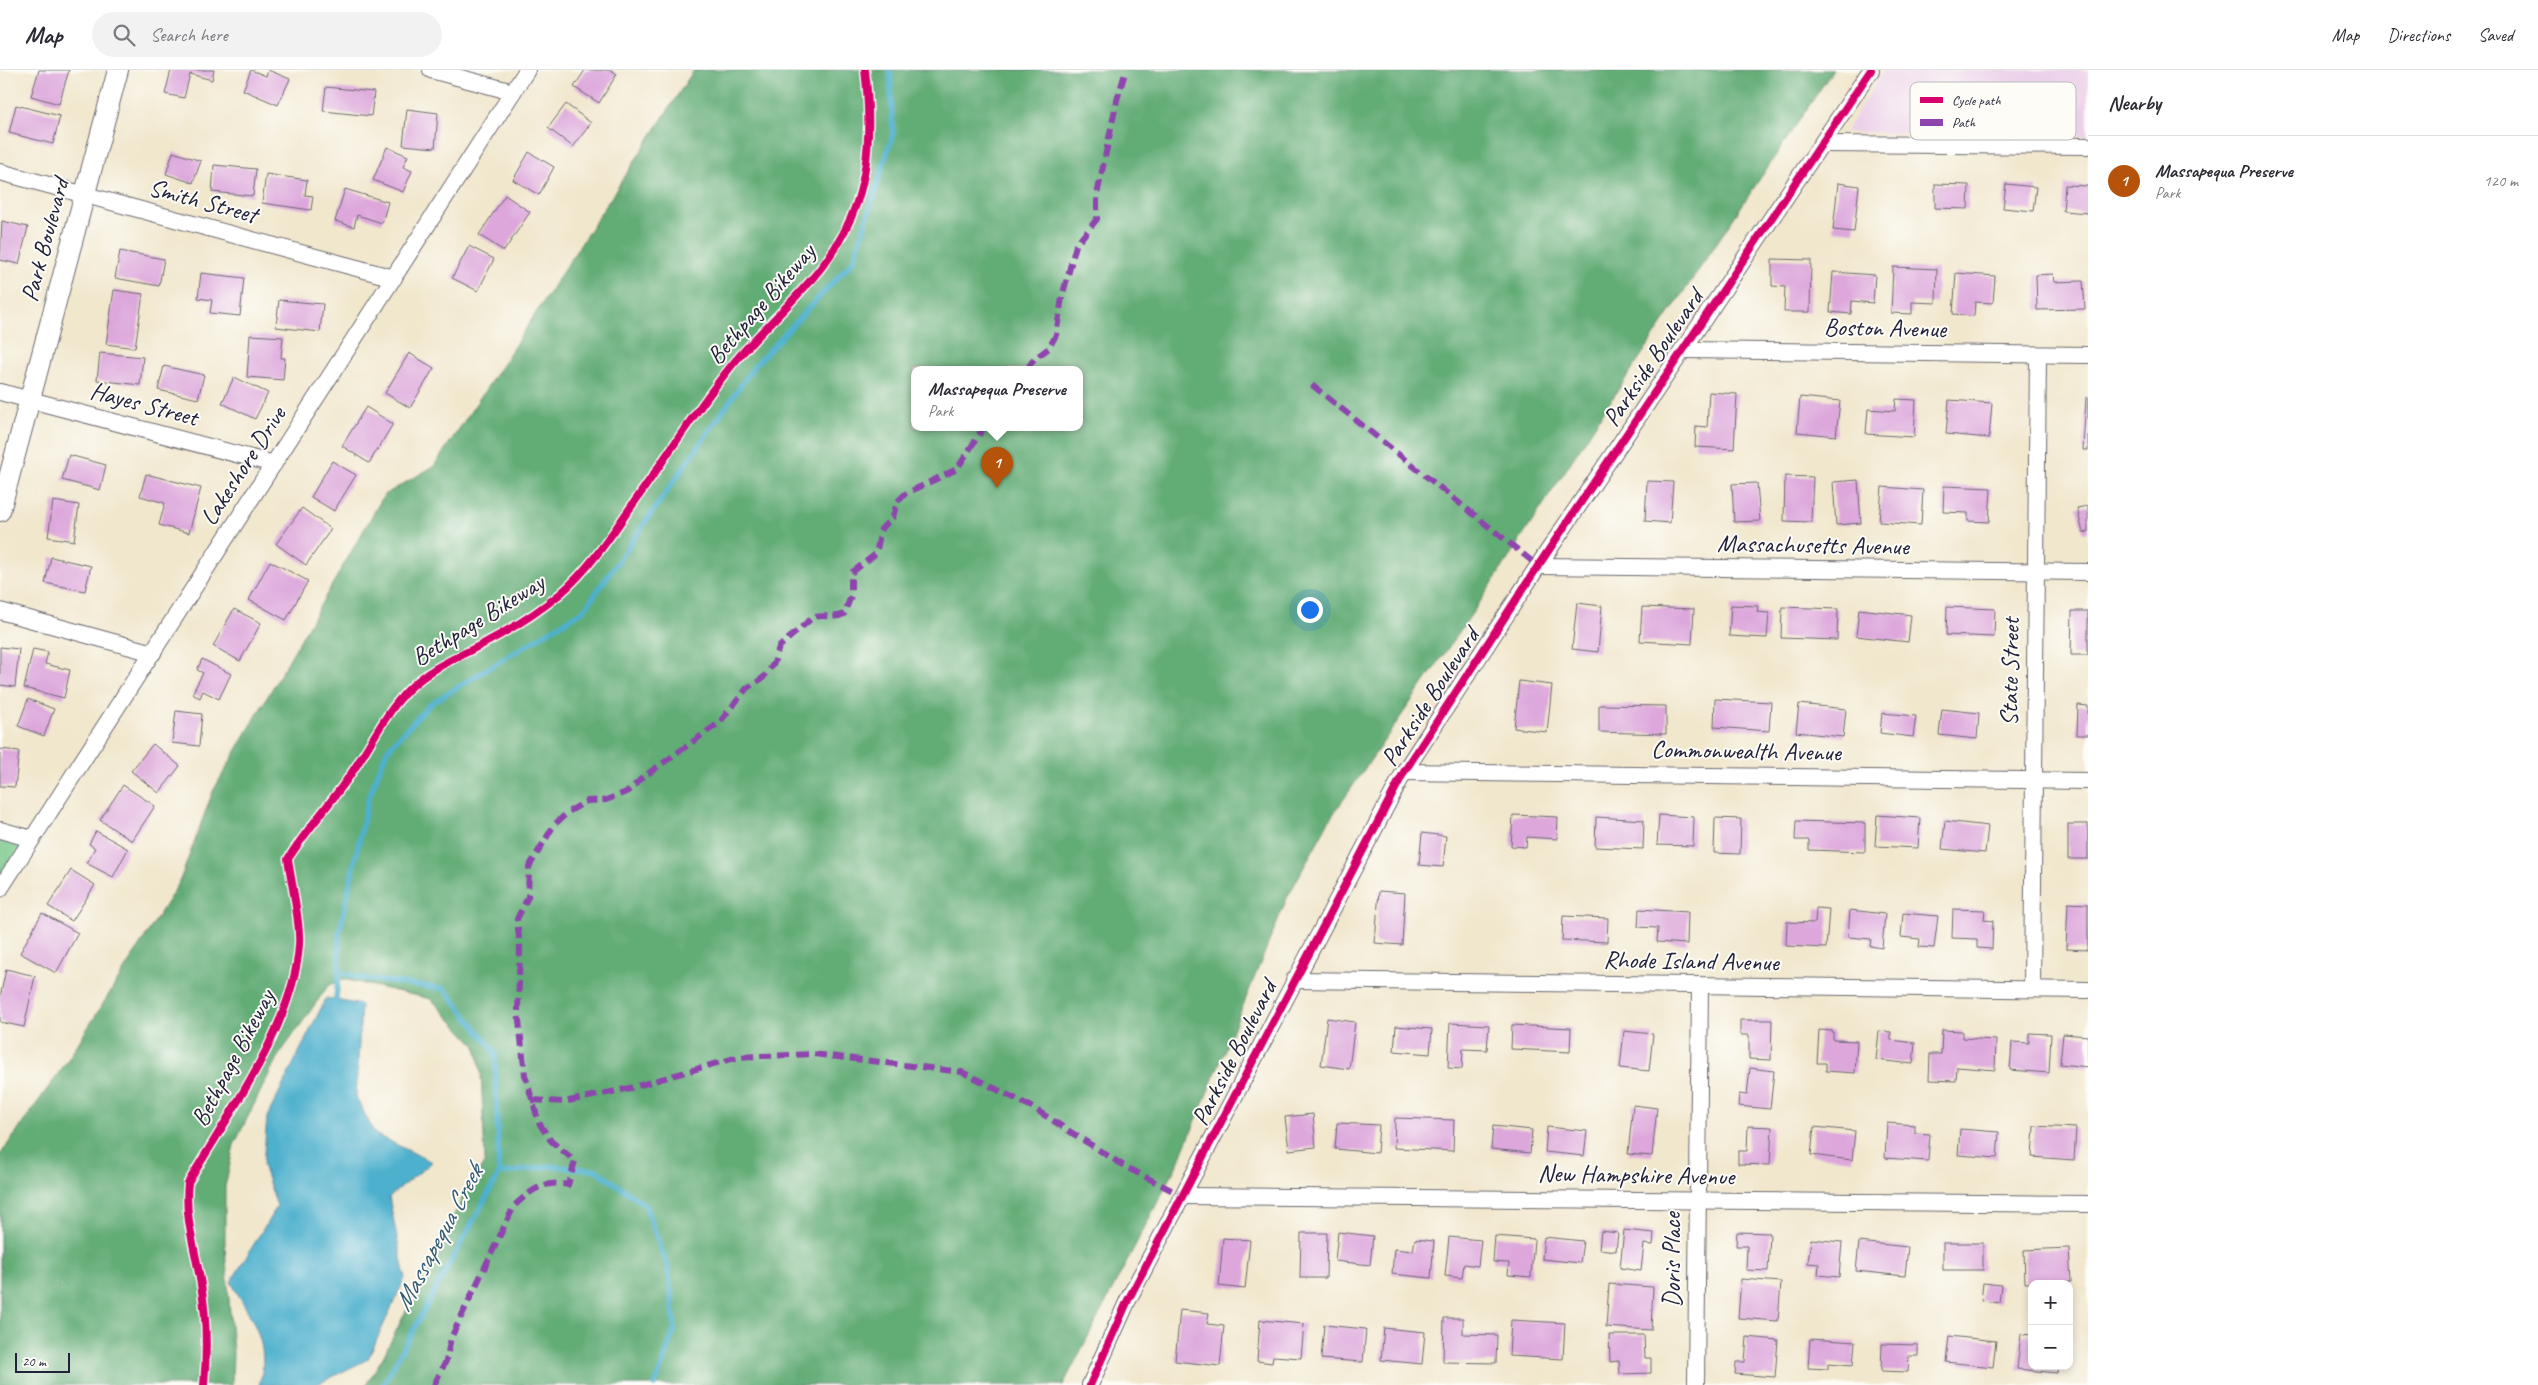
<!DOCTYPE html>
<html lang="en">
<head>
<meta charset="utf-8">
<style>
	:root { --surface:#fff; --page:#f2f2f3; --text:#2b2b33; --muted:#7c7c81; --line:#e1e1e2; --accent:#b45309 }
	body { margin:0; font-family:Caveat,sans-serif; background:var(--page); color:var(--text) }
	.controls { position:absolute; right:15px; bottom:15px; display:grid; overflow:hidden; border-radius:10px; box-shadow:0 2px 8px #0003 }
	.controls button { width:45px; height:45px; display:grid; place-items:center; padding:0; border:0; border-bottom:1px solid var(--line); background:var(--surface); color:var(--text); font:25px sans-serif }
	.scale { position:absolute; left:15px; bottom:12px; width:55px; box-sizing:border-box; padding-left:5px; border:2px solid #22223b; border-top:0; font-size:14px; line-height:18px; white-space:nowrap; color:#22223b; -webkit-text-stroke:4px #fdfcf7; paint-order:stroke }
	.you { position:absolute; left:1309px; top:539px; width:18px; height:18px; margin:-12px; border:4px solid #fff; border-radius:50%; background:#1a73e8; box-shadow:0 0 0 8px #1a73e833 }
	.badge { display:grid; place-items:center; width:32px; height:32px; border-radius:50%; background:var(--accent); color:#fff; font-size:16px; font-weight:700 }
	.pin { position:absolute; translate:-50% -41px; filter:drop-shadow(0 1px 2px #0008) }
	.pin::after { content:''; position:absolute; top:26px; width:18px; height:15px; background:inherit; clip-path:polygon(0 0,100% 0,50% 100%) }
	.popup { position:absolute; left:911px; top:296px; width:172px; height:65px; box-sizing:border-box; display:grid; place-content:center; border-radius:10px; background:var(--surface); filter:drop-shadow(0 1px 4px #0005); font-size:16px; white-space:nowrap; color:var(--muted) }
	.popup b { font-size:19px; color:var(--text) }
	.popup::after { content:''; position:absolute; left:50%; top:100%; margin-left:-10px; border:10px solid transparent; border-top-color:var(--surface) }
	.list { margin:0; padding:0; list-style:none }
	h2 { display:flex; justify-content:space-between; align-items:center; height:65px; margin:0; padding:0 20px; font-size:21px }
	h2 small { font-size:16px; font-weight:400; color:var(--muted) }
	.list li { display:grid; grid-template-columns:32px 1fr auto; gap:15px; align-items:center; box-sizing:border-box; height:90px; padding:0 20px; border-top:1px solid var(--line) }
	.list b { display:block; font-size:19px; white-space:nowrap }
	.list p { margin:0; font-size:16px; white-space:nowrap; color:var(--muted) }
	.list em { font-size:16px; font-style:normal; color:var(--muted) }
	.icon { flex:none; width:28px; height:28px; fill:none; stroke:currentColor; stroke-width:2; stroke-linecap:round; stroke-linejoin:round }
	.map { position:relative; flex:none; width:2088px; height:1315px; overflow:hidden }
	header { display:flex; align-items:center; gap:30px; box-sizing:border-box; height:70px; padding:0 25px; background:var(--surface); border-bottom:1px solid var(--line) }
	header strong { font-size:24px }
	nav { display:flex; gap:28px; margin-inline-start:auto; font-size:18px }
	.search { width:350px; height:45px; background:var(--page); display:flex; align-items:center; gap:12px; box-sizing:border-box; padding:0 18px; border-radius:28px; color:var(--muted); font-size:19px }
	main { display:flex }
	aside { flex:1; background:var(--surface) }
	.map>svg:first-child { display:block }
</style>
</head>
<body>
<header>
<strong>Map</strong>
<div class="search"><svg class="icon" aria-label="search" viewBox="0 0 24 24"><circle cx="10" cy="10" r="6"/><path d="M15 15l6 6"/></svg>Search here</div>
<nav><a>Map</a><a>Directions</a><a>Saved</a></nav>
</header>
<main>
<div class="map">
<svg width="2088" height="1315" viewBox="0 0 2088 1315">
	<rect width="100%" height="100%" fill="#fdfcf7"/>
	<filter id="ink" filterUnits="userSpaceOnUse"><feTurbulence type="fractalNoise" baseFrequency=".02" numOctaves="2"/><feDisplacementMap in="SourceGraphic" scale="10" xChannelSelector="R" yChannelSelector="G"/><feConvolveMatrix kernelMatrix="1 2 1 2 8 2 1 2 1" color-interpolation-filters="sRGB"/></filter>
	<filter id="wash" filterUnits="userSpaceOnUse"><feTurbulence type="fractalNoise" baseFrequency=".0096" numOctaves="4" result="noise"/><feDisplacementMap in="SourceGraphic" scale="20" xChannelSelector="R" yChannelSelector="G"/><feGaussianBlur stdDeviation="1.12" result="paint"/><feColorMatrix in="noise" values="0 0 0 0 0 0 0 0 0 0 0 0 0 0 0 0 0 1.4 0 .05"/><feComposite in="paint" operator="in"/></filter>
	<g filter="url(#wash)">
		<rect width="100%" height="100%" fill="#f1e7cd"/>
		<polygon fill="#ecd1ea" points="1884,0 2088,0 2088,66 1845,62"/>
		<polygon fill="#78c88a" stroke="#4d7562" points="0,760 32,769 0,819"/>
		<path fill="#62ac76" stroke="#426758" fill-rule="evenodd" d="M694,0H1833L1608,335L1482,529L1330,749L1287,828L1181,1087L1063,1315H366L383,1287L464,1125L485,1092L481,1002L476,976L431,929L343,909L328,916L277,988L234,1075L225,1117V1176L233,1282L232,1315H0V1085L65,994L179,813L213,721L384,425L434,396L502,295ZM914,299H1080V357H914Z"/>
		<path fill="#4eb0cd" stroke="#386984" d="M326,928L361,935L356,1027L375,1064L432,1092L389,1127L405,1208L368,1289L316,1315H259C272,1274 250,1246 231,1212L277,1136L263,1095L267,1047Z"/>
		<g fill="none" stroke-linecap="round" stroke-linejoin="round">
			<g stroke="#4eb0cd" stroke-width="5.5">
				<polyline points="335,936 339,902"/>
				<polyline points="499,1104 551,1096 596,1100 645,1135 668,1198 675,1258 655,1315"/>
				<polyline points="383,1315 499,1104 495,982 445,919 360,908 339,902 339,864 368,729 387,680 430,634 584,540 755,295 854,190 893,64 890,0"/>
			</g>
		</g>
		<g id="blocks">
			<g fill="#dda7dc">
				<polygon points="39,0 69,0 59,34 31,26"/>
				<polygon points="171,0 214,0 212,10 190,4 184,28 165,24"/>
				<polygon points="251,0 266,6 268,0 290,9 278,35 243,20"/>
				<polygon points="585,0 611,0 617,4 599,33 574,17"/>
				<polygon points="326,17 374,22 371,46 323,41"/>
				<polygon points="566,34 591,53 573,77 548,58"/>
				<polygon points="16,35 60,46 53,74 9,63"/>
				<polygon points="407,39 438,43 435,78 403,75"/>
				<polygon points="387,77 408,86 403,97 412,101 403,122 373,110"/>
				<polygon points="173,82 201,91 193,113 166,104"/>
				<polygon points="529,82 554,97 539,125 513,110"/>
				<polygon points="214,95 256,99 253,126 212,122"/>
				<polygon points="266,104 307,110 305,125 313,126 311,140 262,133"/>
				<polygon points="1838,113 1859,116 1854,162 1833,160"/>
				<polygon points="1935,114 1969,115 1968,139 1935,138"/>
				<polygon points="2006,114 2036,117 2033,141 2003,138"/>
				<polygon points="2065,115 2088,116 2088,143 2063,141"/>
				<polygon points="345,119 388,132 382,153 357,145 354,157 335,151"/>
				<polygon points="505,125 530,142 504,181 479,165"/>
				<polygon points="2,151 28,157 19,194 0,190"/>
				<polygon points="469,176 494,189 478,221 452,208"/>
				<polygon points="120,181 164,189 159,216 115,208"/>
				<polygon points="1772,189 1811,190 1810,242 1784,242 1785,217 1772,216"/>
				<polygon points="1893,197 1937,199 1936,233 1912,232 1912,244 1891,243"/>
				<polygon points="1833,202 1875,205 1873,233 1852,231 1851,244 1830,242"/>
				<polygon points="201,203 244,208 240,246 210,243 212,230 198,228"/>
				<polygon points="1956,203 1995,206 1993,233 1975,232 1974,246 1953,244"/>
				<polygon points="2053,204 2054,212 2083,211 2085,239 2037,240 2036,205"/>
				<polygon points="114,220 143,224 135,278 106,274"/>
				<polygon points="279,230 323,234 320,262 276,257"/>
				<polygon points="250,265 283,267 281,288 285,288 283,310 247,307"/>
				<polygon points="100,283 143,287 140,315 97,310"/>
				<polygon points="409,283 434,298 410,338 385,323"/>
				<polygon points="164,296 204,305 198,329 158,320"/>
				<polygon points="234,307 268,323 255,349 222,333"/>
				<polygon points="1709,322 1737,324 1734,379 1695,377 1696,356 1707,357"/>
				<polygon points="1800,327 1840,331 1836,366 1797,362"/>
				<polygon points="2086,327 2088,328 2088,380 2083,380"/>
				<polygon points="1896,329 1916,330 1914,367 1866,364 1868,339 1895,341"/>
				<polygon points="1949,330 1992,333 1989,368 1946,364"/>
				<polygon points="366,337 393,354 369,393 342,376"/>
				<polygon points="69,385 106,395 100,420 62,410"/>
				<polygon points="332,391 356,405 334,441 311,427"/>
				<polygon points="146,404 201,418 189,463 159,455 165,433 140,426"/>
				<polygon points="1785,406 1813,407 1811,452 1784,451"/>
				<polygon points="1858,410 1861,453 1836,455 1833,412"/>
				<polygon points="1647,411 1673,412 1670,453 1645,451"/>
				<polygon points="1757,413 1760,451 1734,452 1732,414"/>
				<polygon points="1944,416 1991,418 1989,452 1968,451 1968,443 1943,442"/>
				<polygon points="1882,417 1923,420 1921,455 1879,452"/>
				<polygon points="53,431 79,435 74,471 48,467"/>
				<polygon points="2088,436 2088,462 2083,463 2077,438"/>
				<polygon points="302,438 331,459 306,495 276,474"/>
				<polygon points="51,487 91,496 85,521 45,513"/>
				<polygon points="270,491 308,511 286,550 249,530"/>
				<polygon points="1577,533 1602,536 1598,582 1572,579"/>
				<polygon points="1731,535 1758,536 1757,542 1769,543 1767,568 1729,566"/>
				<polygon points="1642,537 1694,539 1692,574 1640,571"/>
				<polygon points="1782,537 1838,539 1837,570 1781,568"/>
				<polygon points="1947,537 1995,539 1994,567 1946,565"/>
				<polygon points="234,539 261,553 240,591 213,576"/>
				<polygon points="1859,539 1911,545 1908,572 1856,566"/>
				<polygon points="2072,541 2088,541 2088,585 2071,585"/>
				<polygon points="0,577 19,579 15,617 0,615"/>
				<polygon points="33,579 48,582 45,594 70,600 64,628 24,618"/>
				<polygon points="202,589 231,604 219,629 203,621 200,628 192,624 203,603 197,600"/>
				<polygon points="1519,611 1552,615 1547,662 1514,658"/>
				<polygon points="28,629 54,639 44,666 18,656"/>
				<polygon points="1715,629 1771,632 1769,661 1714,657"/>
				<polygon points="1799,634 1846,639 1843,667 1796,662"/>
				<polygon points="1599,635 1666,636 1666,664 1599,662"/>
				<polygon points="2078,635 2088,636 2088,665 2077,665"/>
				<polygon points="1942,639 1979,643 1977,669 1939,665"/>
				<polygon points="176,641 202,644 199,676 172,673"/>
				<polygon points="1882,643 1916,646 1913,667 1880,663"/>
				<polygon points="153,674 180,696 159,723 131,701"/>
				<polygon points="0,679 19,681 15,717 0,716"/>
				<polygon points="123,715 155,736 132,771 100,750"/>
				<polygon points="1513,745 1558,747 1557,769 1527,767 1526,777 1511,776"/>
				<polygon points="1659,745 1694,747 1693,776 1657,775"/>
				<polygon points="1877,745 1920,748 1918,778 1875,776"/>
				<polygon points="1596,747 1644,750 1643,779 1595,777"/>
				<polygon points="1715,748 1741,749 1740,784 1714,783"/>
				<polygon points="1796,751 1865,753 1865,782 1809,780 1809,770 1795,770"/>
				<polygon points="1945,751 1988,756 1985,783 1942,779"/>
				<rect x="2068" y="754" width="20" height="35"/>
				<polygon points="96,761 128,779 113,807 86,793 95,778 89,774"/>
				<polygon points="1422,763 1446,766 1443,797 1419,795"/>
				<polygon points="71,800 95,815 72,851 48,836"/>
				<polygon points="1379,821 1405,823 1402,875 1375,873"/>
				<polygon points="2068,833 2088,834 2088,880 2066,879"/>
				<polygon points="1816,838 1829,839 1826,878 1786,876 1787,852 1815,853"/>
				<polygon points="1639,839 1688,842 1687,874 1657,872 1658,858 1638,857"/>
				<polygon points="1953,839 1985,840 1984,850 1993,851 1992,879 1977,878 1977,869 1952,868"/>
				<polygon points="1850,840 1885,844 1882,878 1870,876 1871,869 1848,867"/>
				<polygon points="42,843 78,863 56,903 20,883"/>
				<polygon points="1903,843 1938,846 1934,878 1919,877 1920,869 1901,867"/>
				<polygon points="1563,846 1608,848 1607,872 1562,870"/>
				<polygon points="6,899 35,906 24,957 0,952 0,928"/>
				<polygon points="1327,948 1355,952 1349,999 1321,995"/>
				<polygon points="1740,950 1772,950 1771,990 1749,989 1749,965 1740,965"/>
				<polygon points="1450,953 1489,955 1487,980 1463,979 1462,999 1448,998"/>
				<polygon points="1512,955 1571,958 1570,982 1511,979"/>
				<polygon points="1396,956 1432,959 1430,984 1394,981"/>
				<polygon points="1819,960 1833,961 1833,970 1857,971 1855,1003 1826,1001 1826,993 1817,993"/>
				<polygon points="1942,960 1962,961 1962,968 1996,970 1995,1000 1957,997 1956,1011 1929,1010 1930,984 1941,984"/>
				<polygon points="1624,961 1653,964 1649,1001 1620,998"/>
				<polygon points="1879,961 1891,962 1891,970 1915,973 1913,994 1876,990"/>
				<polygon points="2029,963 2051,964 2049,1003 2010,1000 2012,972 2029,973"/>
				<polygon points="2063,964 2088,966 2088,997 2060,994"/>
				<polygon points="1750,998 1774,1001 1770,1039 1738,1036 1739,1024 1747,1025"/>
				<polygon points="1633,1035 1657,1038 1652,1086 1628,1084"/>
				<polygon points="1313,1044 1316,1077 1289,1080 1285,1047"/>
				<polygon points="1395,1048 1454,1050 1453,1081 1394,1078"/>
				<polygon points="1337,1053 1379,1055 1377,1083 1335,1079"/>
				<polygon points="1887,1053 1915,1055 1915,1063 1930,1064 1928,1091 1885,1088"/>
				<polygon points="1493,1056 1532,1060 1530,1083 1491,1079"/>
				<polygon points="1748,1056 1772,1057 1770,1095 1738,1094 1738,1081 1747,1081"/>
				<polygon points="2034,1056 2076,1058 2074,1090 2032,1087"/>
				<polygon points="1547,1057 1587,1061 1584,1086 1545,1082"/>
				<polygon points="1814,1057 1855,1061 1852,1090 1811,1085"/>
				<polygon points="1960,1059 1999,1062 1997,1088 1958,1085"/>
				<polygon points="1624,1160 1654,1163 1653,1175 1644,1174 1641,1201 1620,1198"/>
				<polygon points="1601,1161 1618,1163 1616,1181 1599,1179"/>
				<polygon points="1338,1162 1373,1166 1370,1195 1335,1191"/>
				<polygon points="1737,1162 1770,1163 1768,1201 1746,1200 1747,1176 1736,1176"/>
				<polygon points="1301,1163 1327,1163 1326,1208 1300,1208"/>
				<polygon points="1495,1166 1534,1169 1531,1207 1508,1205 1509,1193 1493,1192"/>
				<polygon points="1449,1167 1481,1170 1478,1196 1464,1194 1462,1208 1445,1206"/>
				<polygon points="1544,1167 1583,1171 1580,1193 1542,1189"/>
				<polygon points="1223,1168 1250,1170 1245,1219 1219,1216"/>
				<polygon points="1415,1169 1434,1171 1431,1208 1392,1204 1394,1179 1413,1181"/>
				<polygon points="1811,1169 1842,1172 1839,1207 1818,1205 1819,1194 1808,1193"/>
				<polygon points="1859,1172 1908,1177 1905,1206 1856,1201"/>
				<rect x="1943" y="1173" width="40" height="27"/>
				<polygon points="2069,1178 2071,1212 2025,1213 2024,1180"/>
				<polygon points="1741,1209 1781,1212 1778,1251 1738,1248"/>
				<polygon points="1983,1213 2001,1215 1999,1233 1981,1231"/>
				<polygon points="1609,1214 1653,1217 1651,1260 1606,1257"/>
				<polygon points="1180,1240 1209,1243 1207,1254 1224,1256 1220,1296 1175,1291"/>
				<polygon points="1444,1248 1463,1248 1463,1264 1497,1265 1496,1293 1443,1292"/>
				<polygon points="1260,1250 1304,1254 1301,1288 1273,1286 1272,1293 1257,1291"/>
				<polygon points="1511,1250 1565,1253 1563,1289 1509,1286"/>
				<polygon points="1324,1255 1366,1259 1363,1292 1321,1289"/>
				<polygon points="1384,1258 1425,1262 1422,1294 1381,1290"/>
				<polygon points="2021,1264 2032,1265 2032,1296 2058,1296 2057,1303 2017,1299"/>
				<polygon points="1609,1265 1644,1265 1645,1288 1651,1288 1651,1303 1620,1304 1619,1291 1610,1292"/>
				<polygon points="1949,1266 1996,1271 1993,1297 1946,1292"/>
				<polygon points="1747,1267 1778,1270 1775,1307 1735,1304 1736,1292 1745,1292"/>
				<polygon points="1810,1269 1855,1272 1853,1295 1828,1293 1828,1299 1808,1298"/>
				<polygon points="1882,1274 1918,1275 1918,1286 1909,1286 1908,1302 1881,1301"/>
			</g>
		</g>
	</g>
	<g filter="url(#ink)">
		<use href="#blocks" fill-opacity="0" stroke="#6a676e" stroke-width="1"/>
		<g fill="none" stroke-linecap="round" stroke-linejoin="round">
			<g stroke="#6a676e" stroke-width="18">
				<g id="minor">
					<polyline points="431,0 513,22"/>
					<polyline points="1822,74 2088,76"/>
					<polyline points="0,102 394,208"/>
					<polyline points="1682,280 2088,285"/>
					<polyline points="0,322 274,394"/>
					<polyline points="1538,496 2088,502"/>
					<polyline points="0,541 153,583"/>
					<polyline points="1404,702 2088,711"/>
					<polyline points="0,760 32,769"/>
					<polyline points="0,819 527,0"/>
					<polyline points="1294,910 2088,920"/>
					<polyline points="2032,919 2038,285"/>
					<polyline points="1183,1126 2088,1134"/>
					<polyline points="1090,1315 1128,1230 1404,702 1538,496 1871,0"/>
					<polyline points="1696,1315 1700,916"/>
				</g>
			</g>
			<g stroke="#6a676e" stroke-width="22">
				<polyline id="tertiary" points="0,441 118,0"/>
			</g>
			<use href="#minor" stroke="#fff" stroke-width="16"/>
			<use href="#tertiary" stroke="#fff" stroke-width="20"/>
			<g stroke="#8e44ad" stroke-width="6" stroke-dasharray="12 6" stroke-linecap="butt">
				<polyline points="1027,299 1034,289 1049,278 1056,265 1062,227 1076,175 1097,149 1097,125 1117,30 1126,0"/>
				<polyline points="1312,315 1538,496"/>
				<polyline points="532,1030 564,1032 630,1018 738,987 813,984 962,1002 1030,1036 1124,1096 1183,1126"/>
				<path d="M434,1315L446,1291L451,1268L514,1136C530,1121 545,1109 568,1115L575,1091L551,1071L539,1053L525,1005L518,941L520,877L517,849L528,827L529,797L554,755L568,742L587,731L606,730L629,721L642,708L719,653L747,618L763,608L774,593L779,577L812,548C823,543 833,550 844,544L851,526V503L876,484L881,459L893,447L897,432L905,424L957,399L984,357"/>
			</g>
			<g stroke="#fdfcf7" stroke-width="11">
				<g id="cycleway">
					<path d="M204,1315C207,1281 207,1249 201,1215C196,1182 184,1147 188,1113C228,1045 294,955 299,875C301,853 291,812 288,789C304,763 325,740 343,715C367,684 381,647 409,619C430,598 458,587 483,574C510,560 537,543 560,524C587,501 608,470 628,441C661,395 692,345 728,300C775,241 832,206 857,132C871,90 870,42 865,0"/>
					<polyline points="1090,1315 1128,1230 1404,702 1538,496 1871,0"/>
				</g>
			</g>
			<use href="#cycleway" stroke="#d6006c" stroke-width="8"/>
		</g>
	</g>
	<g text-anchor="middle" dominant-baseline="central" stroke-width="4" stroke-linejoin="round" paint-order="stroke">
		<g font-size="25" fill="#22223b" stroke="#fdfcf7">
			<text transform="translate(203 131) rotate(15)">Smith Street</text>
			<text transform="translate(45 170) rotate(-75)">Park Boulevard</text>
			<text transform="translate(761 234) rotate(-49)">Bethpage Bikeway</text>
			<text transform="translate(1885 258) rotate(1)">Boston Avenue</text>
			<text transform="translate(1653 288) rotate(-56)">Parkside Boulevard</text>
			<text transform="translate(144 334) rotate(15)">Hayes Street</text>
			<text transform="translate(243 396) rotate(-57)">Lakeshore Drive</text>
			<text transform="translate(1813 475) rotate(1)">Massachusetts Avenue</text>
			<text transform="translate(478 550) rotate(-32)">Bethpage Bikeway</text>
			<text transform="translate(2010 602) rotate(-89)">State Street</text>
			<text transform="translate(1430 627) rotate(-57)">Parkside Boulevard</text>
			<text transform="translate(1746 681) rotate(1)">Commonwealth Avenue</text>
			<text transform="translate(1691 891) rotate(1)">Rhode Island Avenue</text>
			<text transform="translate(1234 983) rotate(-63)">Parkside Boulevard</text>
			<text transform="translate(233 988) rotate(-62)">Bethpage Bikeway</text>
			<text transform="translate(1636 1105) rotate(1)">New Hampshire Avenue</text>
			<text transform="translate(1672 1190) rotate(-90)">Doris Place</text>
		</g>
		<g font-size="26" font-style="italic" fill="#345b75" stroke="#fdfcf7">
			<text transform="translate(438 1168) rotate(-62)">Massapequa Creek</text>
		</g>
	</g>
	<rect x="1910" y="12" width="166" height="58" rx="8" fill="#fdfcf7" stroke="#bbbbbf" stroke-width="1"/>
	<rect x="1920" y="27" width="23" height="6" fill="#d6006c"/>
	<rect x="1920" y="49" width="23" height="7" fill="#8e44ad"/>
	<g font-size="14" fill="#22223b">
		<text x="1952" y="35">Cycle path</text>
		<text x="1952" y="57">Path</text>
	</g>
</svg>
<div class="controls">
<button>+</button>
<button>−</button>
</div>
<div class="scale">20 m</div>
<div class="you"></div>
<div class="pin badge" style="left:997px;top:418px">1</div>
<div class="popup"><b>Massapequa Preserve</b>Park</div>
</div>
<aside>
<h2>Nearby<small></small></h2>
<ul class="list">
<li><span class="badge">1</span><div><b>Massapequa Preserve</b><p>Park</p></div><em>120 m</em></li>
</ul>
</aside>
</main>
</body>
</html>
